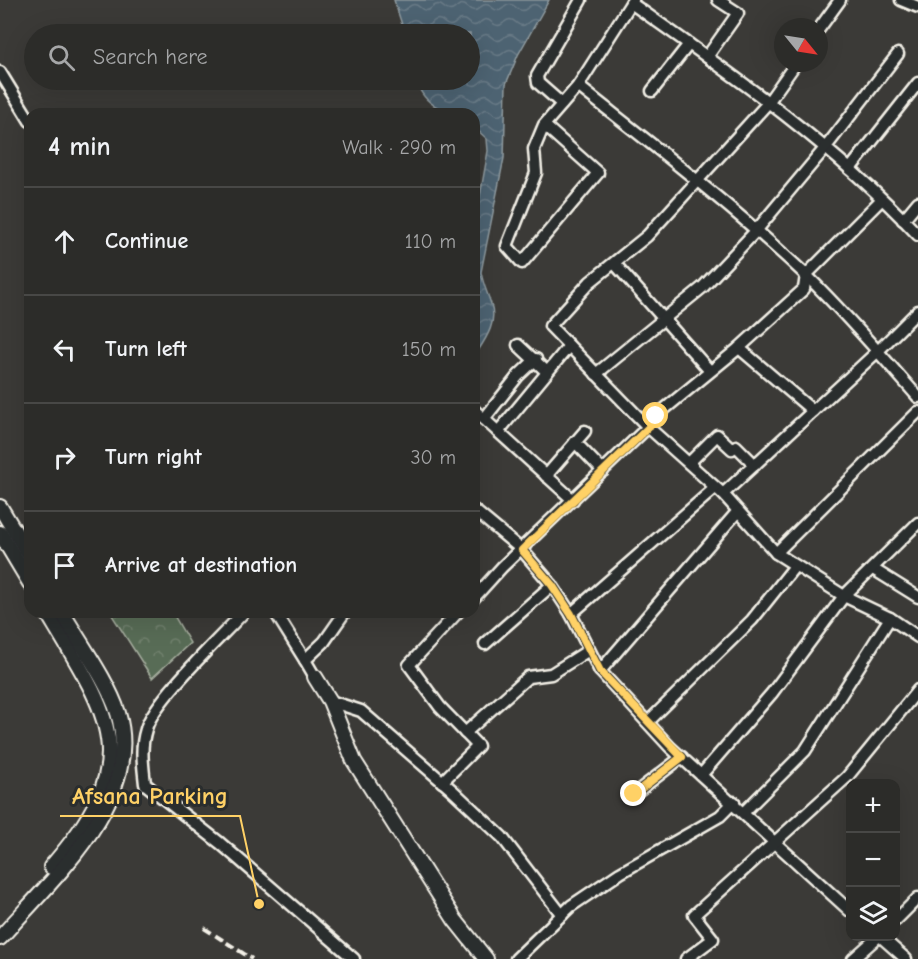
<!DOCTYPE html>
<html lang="en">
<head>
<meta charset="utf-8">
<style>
	:root { --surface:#2c2c29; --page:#343431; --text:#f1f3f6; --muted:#a6a7a8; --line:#484846 }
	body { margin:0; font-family:"Comic Neue",sans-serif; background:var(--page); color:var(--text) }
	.controls { position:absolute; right:18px; bottom:18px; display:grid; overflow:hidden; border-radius:12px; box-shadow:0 6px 24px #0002 }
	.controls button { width:54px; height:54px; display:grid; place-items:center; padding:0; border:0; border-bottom:2px solid var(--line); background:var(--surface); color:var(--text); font:30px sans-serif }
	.compass { position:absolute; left:774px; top:18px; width:54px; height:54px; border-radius:50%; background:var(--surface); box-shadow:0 6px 24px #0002; rotate:120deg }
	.stop { position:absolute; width:18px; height:18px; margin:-14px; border:4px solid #ffd166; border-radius:50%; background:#fff }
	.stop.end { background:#ffd166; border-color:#fff; box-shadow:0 2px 6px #0008 }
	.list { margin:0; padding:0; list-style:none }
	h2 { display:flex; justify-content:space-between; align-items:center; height:78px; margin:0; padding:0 24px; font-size:26px }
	h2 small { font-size:20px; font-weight:400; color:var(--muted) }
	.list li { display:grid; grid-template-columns:39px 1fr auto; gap:18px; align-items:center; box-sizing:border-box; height:108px; padding:0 24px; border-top:2px solid var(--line) }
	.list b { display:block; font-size:22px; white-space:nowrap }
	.list em { font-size:20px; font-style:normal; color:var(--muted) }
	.icon { flex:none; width:33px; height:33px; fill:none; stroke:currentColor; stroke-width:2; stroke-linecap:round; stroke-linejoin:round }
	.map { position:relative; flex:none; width:918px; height:959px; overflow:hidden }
	.search { position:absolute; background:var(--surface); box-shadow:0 6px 24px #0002; left:24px; top:24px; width:456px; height:66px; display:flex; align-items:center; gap:15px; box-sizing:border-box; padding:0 21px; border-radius:33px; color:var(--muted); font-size:22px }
	.panel { position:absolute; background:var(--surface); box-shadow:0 6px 24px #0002; left:24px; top:108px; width:456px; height:510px; border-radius:18px }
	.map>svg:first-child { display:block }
</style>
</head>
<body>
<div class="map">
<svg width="918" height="959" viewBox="0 0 918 959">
	<defs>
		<pattern id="park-crowns" width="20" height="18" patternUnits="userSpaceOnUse" patternTransform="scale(1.5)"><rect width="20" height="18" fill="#596c56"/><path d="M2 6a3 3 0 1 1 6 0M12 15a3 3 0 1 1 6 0" fill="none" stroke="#71816e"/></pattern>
		<pattern id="water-waves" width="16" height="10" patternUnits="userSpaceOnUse" patternTransform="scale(1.5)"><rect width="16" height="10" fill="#4e6372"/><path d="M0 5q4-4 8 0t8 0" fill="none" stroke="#687a86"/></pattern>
	</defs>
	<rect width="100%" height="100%" fill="#3b3a37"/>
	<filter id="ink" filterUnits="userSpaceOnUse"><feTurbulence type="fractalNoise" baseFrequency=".0167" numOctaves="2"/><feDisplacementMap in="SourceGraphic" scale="12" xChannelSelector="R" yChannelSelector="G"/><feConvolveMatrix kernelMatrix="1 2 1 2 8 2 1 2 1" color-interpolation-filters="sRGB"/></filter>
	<g filter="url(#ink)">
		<polygon fill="url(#park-crowns)" stroke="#a6ae9f" stroke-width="1.5" points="110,612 172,612 190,643 152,678"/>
		<path fill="url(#water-waves)" stroke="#909ca1" stroke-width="1.5" d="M394,0H549L518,55L506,84L504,158L481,272C483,284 487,292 491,304C498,324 484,341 474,357V230L488,151L487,139L474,127V114C448,114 424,108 416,80H470V34H405Z"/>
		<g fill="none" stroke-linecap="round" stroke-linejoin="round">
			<g stroke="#f4f1e8" stroke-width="15">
				<g id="minor">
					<polyline points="901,0 918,7"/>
					<path d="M631,3C732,74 834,145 918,235"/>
					<polyline points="819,29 840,0"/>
					<polyline points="707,57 738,13 718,0"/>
					<polyline points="796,63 767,104 647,236 590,282 550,326 648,427 723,494 776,553 844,596 890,618 918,637"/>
					<polyline points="0,72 30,121"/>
					<path d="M578,86C655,147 735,208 807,276C846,314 882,356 918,397"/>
					<polyline points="652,91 689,44"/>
					<polyline points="562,104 538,83 537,76 581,0"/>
					<polyline points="544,125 598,173 522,263 507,246 536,173 534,149 544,125 578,86 633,0"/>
					<polyline points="850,169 918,83"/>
					<polyline points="903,220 918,202"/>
					<polyline points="615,264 709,370"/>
					<polyline points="518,345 547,372"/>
					<polyline points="739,348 813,411"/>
					<polyline points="596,374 703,287 755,232 826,147 898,54"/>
					<polyline points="474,410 573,500"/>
					<polyline points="484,419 518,376 536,359"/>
					<polyline points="498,432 569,346"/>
					<polyline points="575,442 603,471"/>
					<polyline points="689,463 717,435 732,449 736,446 755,465"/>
					<polyline points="546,476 585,431"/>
					<polyline points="723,494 878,351 918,311"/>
					<polyline points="474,510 522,550 552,585 571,614 600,671 670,747 850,911"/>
					<polyline points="776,553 918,412"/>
					<polyline points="873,569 918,597"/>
					<polyline points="474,598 502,567 648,427 656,416 739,348 804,289 806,275 881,200"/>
					<path d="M244,612C221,637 153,701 146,729C140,748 143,765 145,784L220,843L354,959"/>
					<polyline points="275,612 305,660"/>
					<polyline points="571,614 715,488"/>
					<polyline points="485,644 552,585"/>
					<polyline points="600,671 738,511"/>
					<polyline points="315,677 305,660 324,642 345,612"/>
					<polyline points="330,701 361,711 452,790 502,837 562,915"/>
					<polyline points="648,722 752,620 795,566"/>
					<polyline points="465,733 528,677 551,674 589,650"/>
					<polyline points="702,774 772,693 844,596 918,523"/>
					<polyline points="442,782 478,746 440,707 409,665 458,612"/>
					<polyline points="634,794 682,757"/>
					<polyline points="744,812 805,751 890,618"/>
					<polyline points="896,920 918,898"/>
					<polyline points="880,936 906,959"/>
					<polyline points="516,959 571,906 620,873 720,816 734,802"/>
					<polyline points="686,959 713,939 694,915 847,777 918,690"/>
					<polyline points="853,959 879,936"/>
				</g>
			</g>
			<g stroke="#f4f1e8" stroke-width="18">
				<g id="tertiary">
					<polyline points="0,507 30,557"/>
					<polyline points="0,533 30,583"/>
					<path d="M47,612C112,720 144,761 51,867"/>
					<polyline points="315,677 330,701 354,761 455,920 486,959"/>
					<path d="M0,938C51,880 144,799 118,713C108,681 79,642 62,612"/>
				</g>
			</g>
			<use href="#minor" stroke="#2a2d2e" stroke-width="10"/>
			<use href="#tertiary" stroke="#2a2d2e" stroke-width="14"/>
			<polyline stroke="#f4f1e8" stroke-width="4" stroke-dasharray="9 4.5" stroke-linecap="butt" points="204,928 252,959"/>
		</g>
	</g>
	<g fill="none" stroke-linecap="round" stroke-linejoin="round" filter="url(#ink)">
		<polyline stroke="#ffd166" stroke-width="8" points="634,794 682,757 600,671 571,614 552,585 522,550 648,428 656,416"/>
	</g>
	<path fill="none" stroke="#ffd166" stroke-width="2" d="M259 904L240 816H60"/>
	<circle fill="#ffd166" stroke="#2a2d2e" stroke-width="2" cx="259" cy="904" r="6"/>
	<g font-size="24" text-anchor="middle" font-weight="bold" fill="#ffd166" stroke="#2a2d2e" stroke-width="6" stroke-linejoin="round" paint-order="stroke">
		<text x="150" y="804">Afsana Parking</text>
	</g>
</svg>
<div class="controls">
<button>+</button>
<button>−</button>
<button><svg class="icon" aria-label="layers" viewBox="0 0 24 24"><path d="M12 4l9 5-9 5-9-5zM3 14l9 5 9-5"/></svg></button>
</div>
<svg class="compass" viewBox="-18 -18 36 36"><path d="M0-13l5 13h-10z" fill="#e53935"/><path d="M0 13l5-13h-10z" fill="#a6a7a8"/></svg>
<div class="stop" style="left:656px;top:416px"></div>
<div class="stop end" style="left:634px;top:794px"></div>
<div class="search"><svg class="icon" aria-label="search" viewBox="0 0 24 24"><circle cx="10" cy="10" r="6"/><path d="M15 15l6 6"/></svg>Search here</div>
<section class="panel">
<h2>4 min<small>Walk · 290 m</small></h2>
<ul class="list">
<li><svg class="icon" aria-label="ahead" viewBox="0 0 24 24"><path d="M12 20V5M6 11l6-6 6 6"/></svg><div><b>Continue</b></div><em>110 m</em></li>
<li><svg class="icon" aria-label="left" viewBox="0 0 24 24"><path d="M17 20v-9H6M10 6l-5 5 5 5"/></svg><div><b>Turn left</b></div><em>150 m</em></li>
<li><svg class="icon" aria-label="right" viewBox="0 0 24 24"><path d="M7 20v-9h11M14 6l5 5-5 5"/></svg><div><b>Turn right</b></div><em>30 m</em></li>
<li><svg class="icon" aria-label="arrive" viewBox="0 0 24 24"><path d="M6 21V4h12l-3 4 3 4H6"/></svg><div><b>Arrive at destination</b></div></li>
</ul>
</section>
</div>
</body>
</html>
